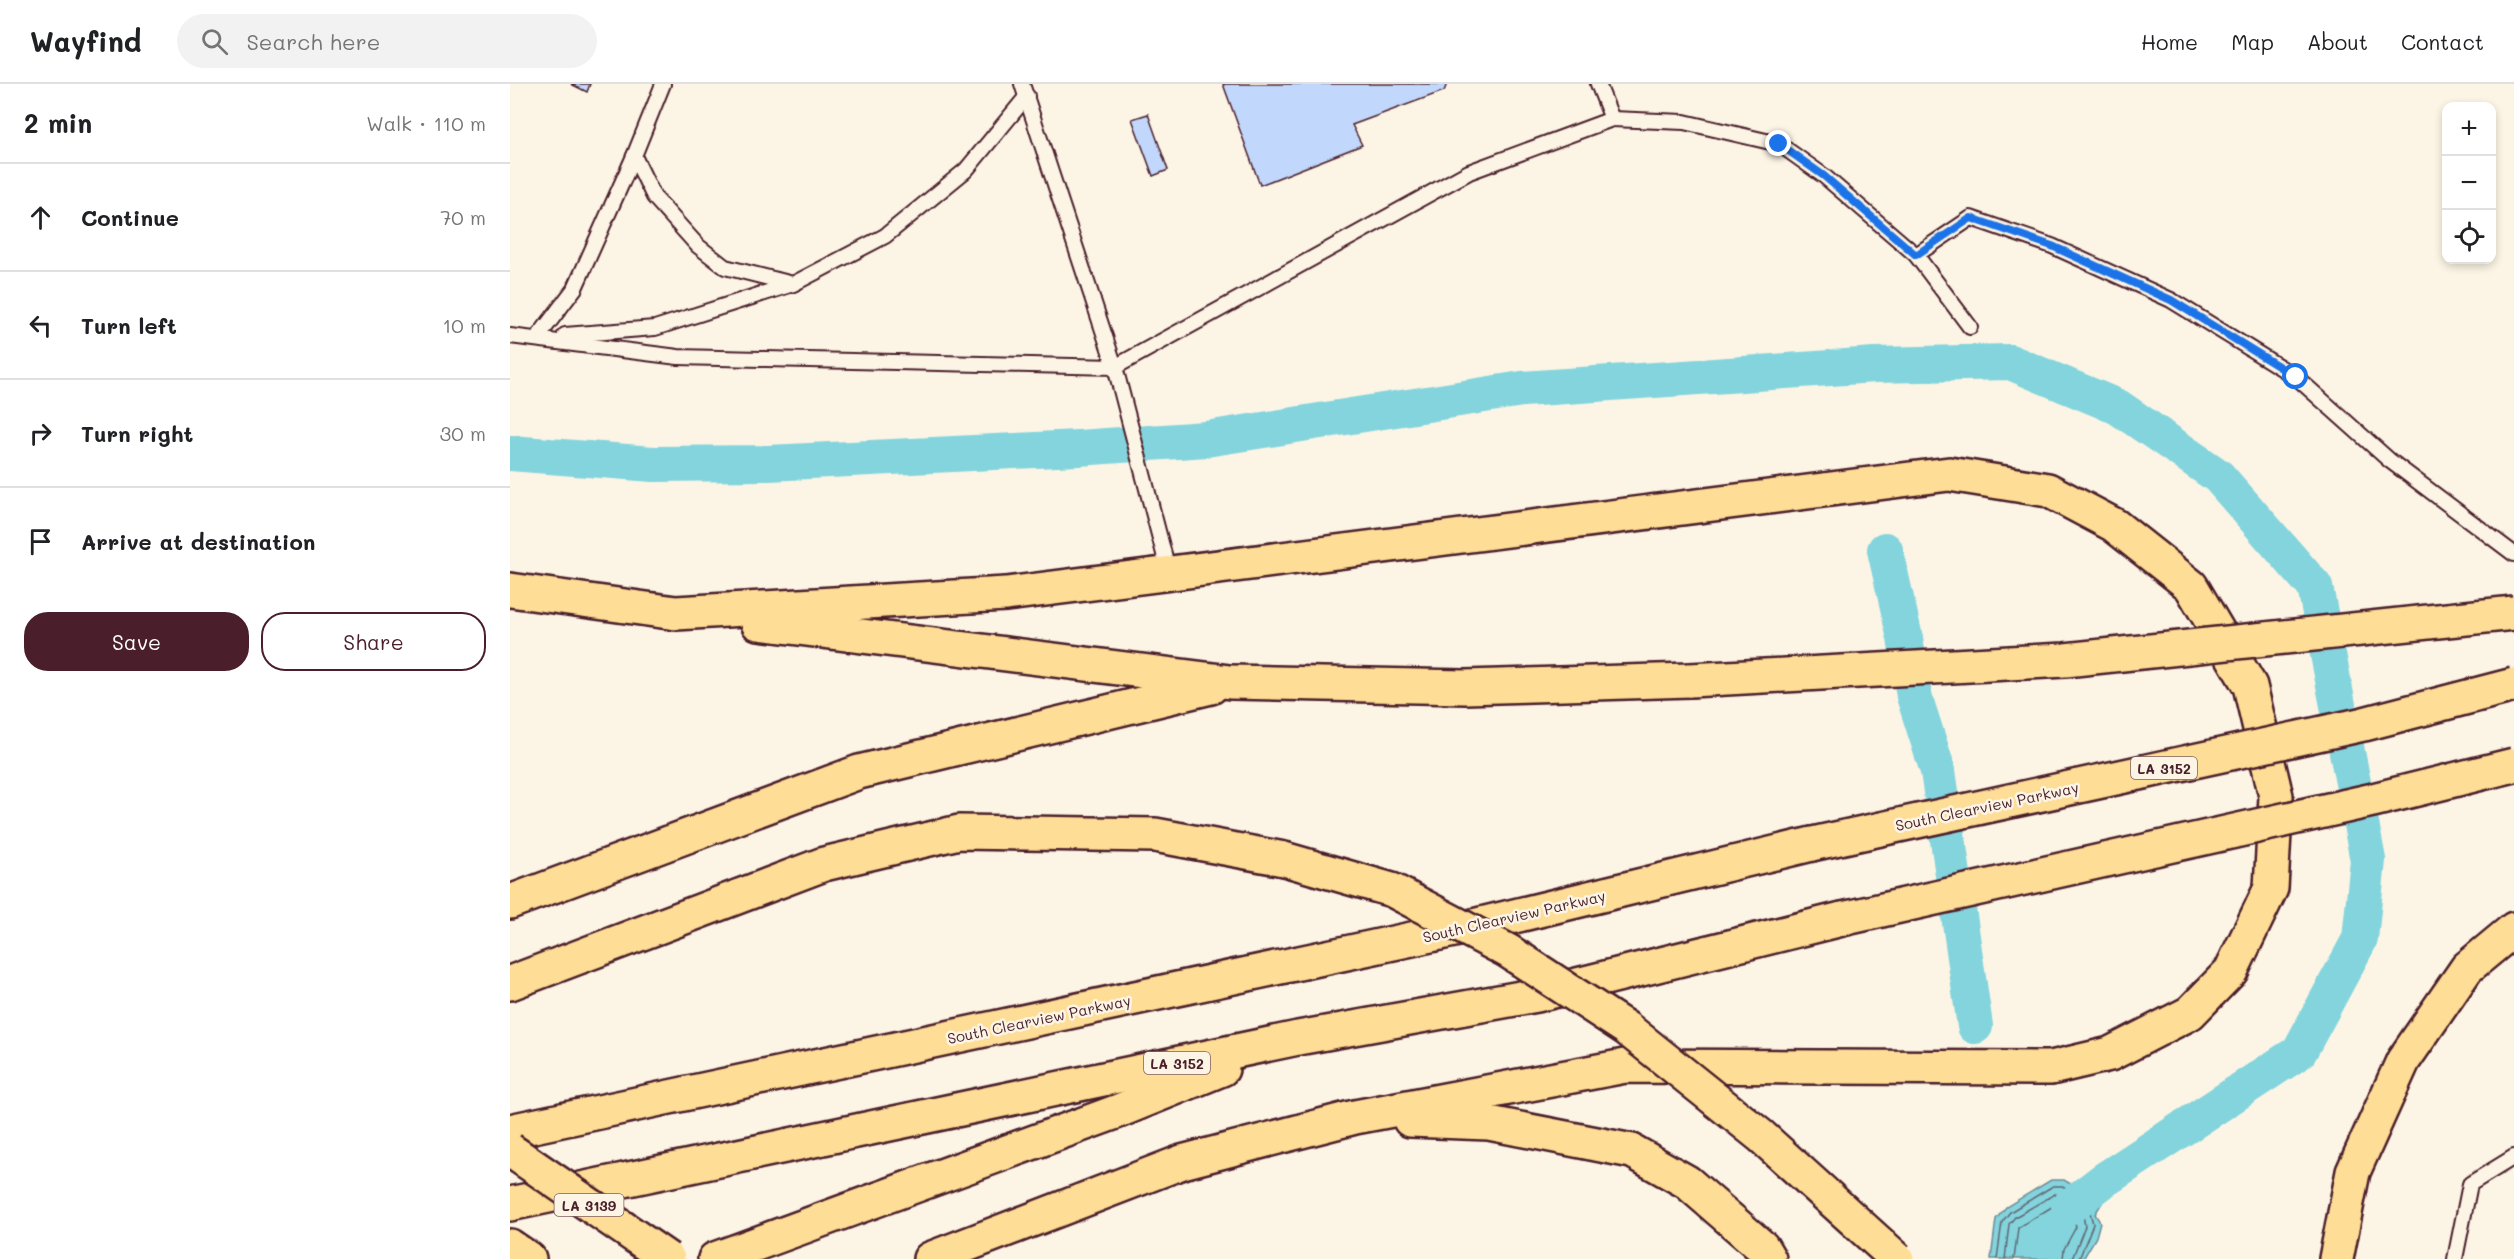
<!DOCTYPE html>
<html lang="en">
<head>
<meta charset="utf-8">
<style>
	:root { --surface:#fff; --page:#f2f2f2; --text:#202124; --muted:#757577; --line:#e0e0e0; --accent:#4a1f2b }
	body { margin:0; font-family:Mali,sans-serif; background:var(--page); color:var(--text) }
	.controls { position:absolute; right:18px; top:18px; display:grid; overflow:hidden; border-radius:12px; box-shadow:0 3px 9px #0003 }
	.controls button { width:54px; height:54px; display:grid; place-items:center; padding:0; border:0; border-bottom:2px solid var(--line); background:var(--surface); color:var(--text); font:30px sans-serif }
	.stop { position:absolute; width:18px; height:18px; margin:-14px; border:4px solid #1a73e8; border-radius:50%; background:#fff }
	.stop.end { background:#1a73e8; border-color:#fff; box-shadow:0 2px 6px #0008 }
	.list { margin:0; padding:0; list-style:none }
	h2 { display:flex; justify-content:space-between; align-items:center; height:78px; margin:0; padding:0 24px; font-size:26px }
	h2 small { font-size:20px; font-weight:400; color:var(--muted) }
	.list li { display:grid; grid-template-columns:39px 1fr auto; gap:18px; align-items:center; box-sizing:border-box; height:108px; padding:0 24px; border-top:2px solid var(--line) }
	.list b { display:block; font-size:22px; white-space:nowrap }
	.list em { font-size:20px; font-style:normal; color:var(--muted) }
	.actions { display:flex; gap:12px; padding:18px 24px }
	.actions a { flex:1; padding:14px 0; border:2px solid var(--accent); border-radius:24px; text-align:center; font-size:21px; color:var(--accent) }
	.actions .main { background:var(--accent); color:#fff }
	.icon { flex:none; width:33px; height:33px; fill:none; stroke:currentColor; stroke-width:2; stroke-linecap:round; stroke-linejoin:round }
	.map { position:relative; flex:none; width:2004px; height:1175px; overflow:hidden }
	header { display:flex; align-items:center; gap:36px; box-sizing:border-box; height:84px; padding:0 30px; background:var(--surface); border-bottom:2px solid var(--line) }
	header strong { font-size:28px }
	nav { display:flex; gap:33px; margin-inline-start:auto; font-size:21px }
	.search { width:420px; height:54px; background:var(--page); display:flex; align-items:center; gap:15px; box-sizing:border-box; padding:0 21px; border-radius:33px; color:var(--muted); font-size:22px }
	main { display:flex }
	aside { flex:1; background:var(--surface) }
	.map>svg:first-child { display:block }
</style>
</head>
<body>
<header>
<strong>Wayfind</strong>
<div class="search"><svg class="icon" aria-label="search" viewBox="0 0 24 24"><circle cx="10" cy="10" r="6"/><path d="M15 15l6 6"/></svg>Search here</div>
<nav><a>Home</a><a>Map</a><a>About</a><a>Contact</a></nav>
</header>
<main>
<aside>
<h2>2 min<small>Walk · 110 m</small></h2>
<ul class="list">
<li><svg class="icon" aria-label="ahead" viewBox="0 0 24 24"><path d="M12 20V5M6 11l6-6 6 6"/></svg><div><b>Continue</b></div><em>70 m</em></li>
<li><svg class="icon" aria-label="left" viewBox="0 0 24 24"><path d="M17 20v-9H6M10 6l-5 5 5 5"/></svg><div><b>Turn left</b></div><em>10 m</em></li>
<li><svg class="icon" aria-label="right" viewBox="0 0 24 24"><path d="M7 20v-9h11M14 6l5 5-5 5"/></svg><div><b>Turn right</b></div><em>30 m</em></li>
<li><svg class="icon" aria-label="arrive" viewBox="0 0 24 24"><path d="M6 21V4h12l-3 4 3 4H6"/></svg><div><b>Arrive at destination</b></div></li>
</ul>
<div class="actions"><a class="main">Save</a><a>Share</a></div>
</aside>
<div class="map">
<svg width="2004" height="1175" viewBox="0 0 2004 1175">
	<rect width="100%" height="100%" fill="#fcf5e5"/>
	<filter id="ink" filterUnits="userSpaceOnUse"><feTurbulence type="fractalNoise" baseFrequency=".0167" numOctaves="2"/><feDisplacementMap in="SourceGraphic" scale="12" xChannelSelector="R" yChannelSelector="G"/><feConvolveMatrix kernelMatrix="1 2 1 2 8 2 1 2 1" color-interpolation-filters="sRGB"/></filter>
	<g filter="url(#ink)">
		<polygon fill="#83d4dd" stroke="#6c8c96" stroke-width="1.5" points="1592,1085 1602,1103 1585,1130 1590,1138 1586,1153 1573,1175 1481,1175 1486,1135 1496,1123 1541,1096 1554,1096 1564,1102"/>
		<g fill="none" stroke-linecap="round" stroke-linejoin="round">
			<g stroke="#616772" stroke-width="1.5">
				<polyline points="1487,1175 1492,1138 1500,1128 1543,1102 1552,1102 1565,1108 1589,1094 1595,1105 1580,1128 1583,1140 1569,1175"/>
				<polyline points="1495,1175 1499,1140 1505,1133 1545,1110 1564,1115 1580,1109 1582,1113 1572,1126 1575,1142 1562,1175"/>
				<polyline points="1504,1175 1508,1144 1548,1119 1562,1125 1566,1143 1554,1165 1553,1175"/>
			</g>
			<g stroke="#6c8c96" stroke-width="10">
				<polyline points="1408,648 1417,648"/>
				<polyline points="1412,664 1422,663"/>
			</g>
			<g stroke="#83d4dd" stroke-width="36">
				<polyline points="0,369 143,380 258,379 568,364 696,355 1012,305 1365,281 1500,278 1608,323 1708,392 1805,503 1858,776 1850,855 1789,968 1594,1096 1559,1123"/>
				<polyline points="1375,466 1395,554 1404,612 1428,687 1465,942"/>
			</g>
		</g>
		<g fill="#c1d8fc" stroke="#4a1f2b" stroke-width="1.5">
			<polygon points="61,0 80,0 77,8"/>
			<polygon points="713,0 937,0 934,7 842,41 852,61 750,101"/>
			<polygon points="638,30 658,86 643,92 622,35"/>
		</g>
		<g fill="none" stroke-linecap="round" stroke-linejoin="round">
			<g stroke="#4a1f2b" stroke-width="18">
				<g id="lane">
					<polyline points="153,0 124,72 144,113 188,162 215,183 283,200 375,152 456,86 517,12"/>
					<polyline points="512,0 605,283 659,489"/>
					<polyline points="1088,0 1102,35 1174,38 1269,60 1314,92 1406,171 1460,243"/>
					<polyline points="1406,171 1461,134 1542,162 1661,216 1786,293 1879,376 2004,470"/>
					<polyline points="55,251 145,244 283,200"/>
					<polyline points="0,252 168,273 605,283 959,88 1102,35"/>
					<polyline points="28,253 65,204 124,72"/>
					<polyline points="1945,1175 1960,1100 2004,1073"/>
				</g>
			</g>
			<g stroke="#4a1f2b" stroke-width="38">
				<g id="highway">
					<polyline points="0,506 166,529 496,510 1439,390 1538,406 1604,441 1681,502 1740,602 1766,712 1761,804 1721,887 1680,929 1600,970 1541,984 1115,982 845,1033 672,1078 420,1175"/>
					<polyline points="248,539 720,598 955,603 1180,596"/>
					<polyline points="0,818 349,688 701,603"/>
					<polyline points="0,899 314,780 449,748 645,751 774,775"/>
					<polyline points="900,1036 979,1039 1122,1067 1177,1098 1252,1163 1259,1175"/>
					<polyline points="0,1047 963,842 1302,760"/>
					<polyline points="0,1120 788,954 1027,911 1332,835"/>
					<polyline points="0,1162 19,1175"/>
					<polyline points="205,1175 606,1028 712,985"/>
					<polyline points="1826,1175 1843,1088 1893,977 1957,884 2004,845"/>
				</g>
			</g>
			<use href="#lane" stroke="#fcf5e5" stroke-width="14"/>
			<use href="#highway" stroke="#fedd96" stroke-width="33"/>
			<g stroke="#4a1f2b" stroke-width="38" stroke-linecap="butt">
				<g id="highway-bridge">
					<polyline points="1180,596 1555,576 2004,529"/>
					<polyline points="1302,760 1854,640 2004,601"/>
					<polyline points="774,775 882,806 998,867 1116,944 1251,1052 1387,1175"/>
					<polyline points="1332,835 1863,716 2004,681"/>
					<polyline points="0,1066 158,1175"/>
				</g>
			</g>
			<use href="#highway-bridge" stroke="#fedd96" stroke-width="33"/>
		</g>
	</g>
	<g fill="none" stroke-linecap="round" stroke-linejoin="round" filter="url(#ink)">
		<polyline stroke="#1a73e8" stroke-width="8" points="1269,60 1314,92 1406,171 1461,134 1542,162 1661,216 1786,293"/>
	</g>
	<g text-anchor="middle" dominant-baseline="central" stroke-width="5" stroke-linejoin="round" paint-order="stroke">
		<g fill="#fcf5e5" stroke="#7f5f63" stroke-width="1.5">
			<rect x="1621" y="673" width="66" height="22" rx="4.5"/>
			<rect x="634" y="968" width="66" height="22" rx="4.5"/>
			<rect x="44.5" y="1110" width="69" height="22" rx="4.5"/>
		</g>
		<g font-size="14" font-weight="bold" fill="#4a1f2b">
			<text x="1654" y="684">LA 3152</text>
			<text x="667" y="979">LA 3152</text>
			<text x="79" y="1121">LA 3139</text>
		</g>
		<g font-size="15" fill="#4a1f2b" stroke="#fcf5e5">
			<text transform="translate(1477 722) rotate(-12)">South Clearview Parkway</text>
			<text transform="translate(1004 832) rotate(-13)">South Clearview Parkway</text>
			<text transform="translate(529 935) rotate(-12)">South Clearview Parkway</text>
		</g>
	</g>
</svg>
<div class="controls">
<button>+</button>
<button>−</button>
<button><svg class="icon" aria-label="locate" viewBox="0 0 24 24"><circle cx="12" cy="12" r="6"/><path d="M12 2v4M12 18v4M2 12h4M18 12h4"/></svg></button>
</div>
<div class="stop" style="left:1786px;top:293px"></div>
<div class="stop end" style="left:1269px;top:60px"></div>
</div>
</main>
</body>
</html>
